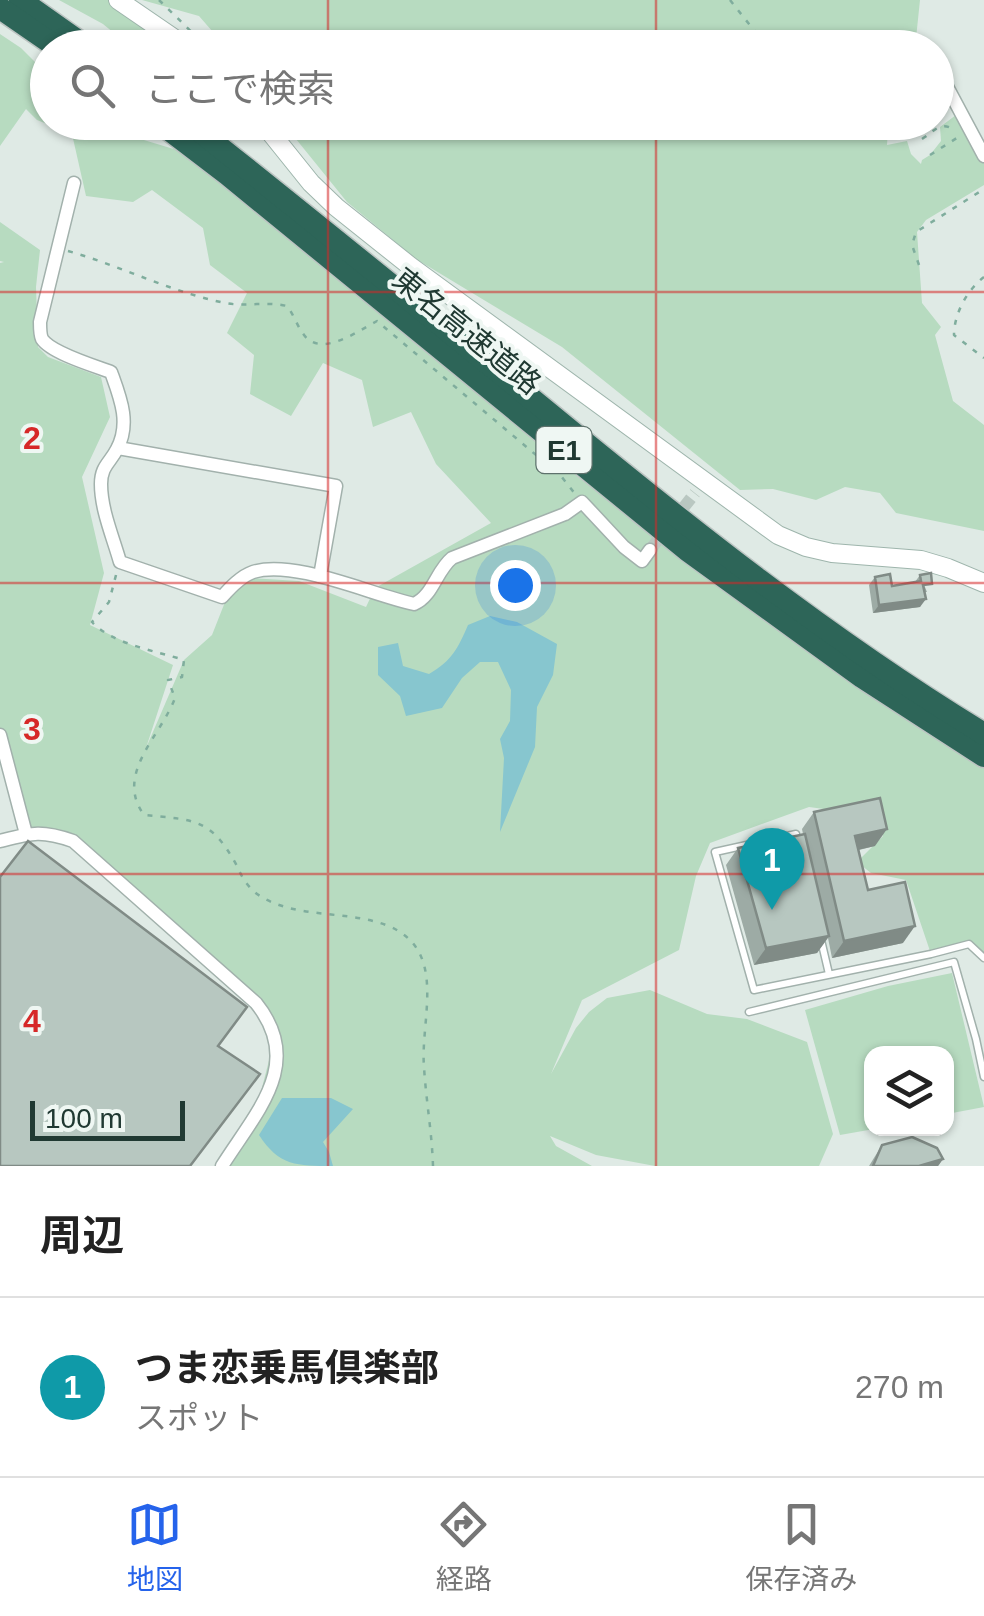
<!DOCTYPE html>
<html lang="ja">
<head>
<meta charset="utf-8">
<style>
	:root { --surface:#fff; --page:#f2f2f2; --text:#222; --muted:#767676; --line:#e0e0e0; --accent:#2563eb }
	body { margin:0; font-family:Arial,"Noto Sans JP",sans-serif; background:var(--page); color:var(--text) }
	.controls { position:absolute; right:30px; bottom:30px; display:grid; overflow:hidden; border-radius:20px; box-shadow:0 2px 8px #0004 }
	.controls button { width:90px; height:90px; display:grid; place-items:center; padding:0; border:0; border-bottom:2px solid var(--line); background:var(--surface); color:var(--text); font:50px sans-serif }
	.scale { position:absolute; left:30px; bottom:25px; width:155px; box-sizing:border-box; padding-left:10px; border:5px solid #203932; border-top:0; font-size:28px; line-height:35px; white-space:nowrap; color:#203932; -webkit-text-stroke:8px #eff7f3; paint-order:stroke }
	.you { position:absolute; left:515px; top:585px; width:35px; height:35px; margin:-25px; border:8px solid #fff; border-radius:50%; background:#1a73e8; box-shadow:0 0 0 15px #1a73e833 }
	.badge { display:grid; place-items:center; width:65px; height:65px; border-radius:50%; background:var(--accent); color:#fff; font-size:32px; font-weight:700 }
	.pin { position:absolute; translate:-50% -82px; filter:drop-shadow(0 2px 5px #0008) }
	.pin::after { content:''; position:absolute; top:52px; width:35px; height:30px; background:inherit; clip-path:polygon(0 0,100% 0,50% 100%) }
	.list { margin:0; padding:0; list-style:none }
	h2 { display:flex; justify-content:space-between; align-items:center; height:130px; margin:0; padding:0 40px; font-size:42px }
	h2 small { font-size:32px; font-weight:400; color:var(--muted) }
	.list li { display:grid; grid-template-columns:65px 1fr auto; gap:30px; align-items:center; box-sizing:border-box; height:180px; padding:0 40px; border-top:2px solid var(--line) }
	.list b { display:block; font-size:38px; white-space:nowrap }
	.list p { margin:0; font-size:32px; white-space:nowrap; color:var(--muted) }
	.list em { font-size:32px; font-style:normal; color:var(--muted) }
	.icon { flex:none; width:55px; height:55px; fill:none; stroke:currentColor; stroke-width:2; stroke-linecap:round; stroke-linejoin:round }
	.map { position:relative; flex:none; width:984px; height:1166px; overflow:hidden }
	.search { position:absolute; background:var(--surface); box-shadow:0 2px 8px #0004; left:30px; right:30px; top:30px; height:110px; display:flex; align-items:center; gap:25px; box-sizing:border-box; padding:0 35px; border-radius:55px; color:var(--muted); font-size:38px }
	.sheet { height:310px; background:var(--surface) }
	nav { display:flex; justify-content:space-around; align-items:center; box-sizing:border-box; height:140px; border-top:2px solid var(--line); background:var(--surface); font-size:28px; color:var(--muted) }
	nav a { display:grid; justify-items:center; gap:5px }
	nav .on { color:var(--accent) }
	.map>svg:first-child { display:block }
</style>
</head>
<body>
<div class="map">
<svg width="984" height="1166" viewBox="0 0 984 1166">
	<rect width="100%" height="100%" fill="#dfeae5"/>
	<g fill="#b7dbc0">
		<polygon points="59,0 109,0 177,47 131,47 103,24"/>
		<polygon points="142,0 920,0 915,48 226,47 199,16"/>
		<polygon points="0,34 21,48 47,74 48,122 98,123 104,128 177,150 305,250 418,346 519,426 577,476 710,581 863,688 984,762 984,958 969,944 931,954 906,880 871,873 857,862 883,836 868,815 809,807 710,843 696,876 679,950 582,1000 551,1074 576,1028 589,1012 607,998 650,990 707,1014 747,1019 807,1042 833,1134 819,1166 655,1166 596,1155 550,1136 556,1146 592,1166 222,1166 256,1111 275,1037 224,975 73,841 26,834 0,735 0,263 4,262 0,261 0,222 40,250 36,287 38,347 48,357 101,377 110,417 82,477 104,573 90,625 173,665 146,748 184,660 212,635 227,597 250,578 299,581 366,607 375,588 491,523 436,464 411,412 373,427 362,380 323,363 291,416 250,394 254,355 227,333 247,293 210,265 203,228 152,190 133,202 86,196 72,134 37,120 26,109 0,146"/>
		<polygon points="956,115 984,162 984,185 926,220 917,232 922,303 941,327 935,335 953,401 984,425 984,531 896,513 880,493 845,487 816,500 773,489 740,490 562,347 416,259 347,202 283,123 895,123 888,129 887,145 907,141 911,154 921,164 922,160 930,155 941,141 940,127"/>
		<polygon points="952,973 984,1107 947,1114 946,1054 872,1054 872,1128 874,1129 840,1135 805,1010 888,986"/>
	</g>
	<g fill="#87c6cf">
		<path d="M490,616L517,622L557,644L553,675L537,707L535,747L500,832L504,758L500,739L510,721L511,690L498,662H480L462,678L442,708L406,716L400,696L378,675V647L398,643L403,666L429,674C452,661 458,648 468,625Z"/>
		<path d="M282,1098H331L353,1109L323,1142L329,1152L333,1166C297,1166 279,1166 259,1135Z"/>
	</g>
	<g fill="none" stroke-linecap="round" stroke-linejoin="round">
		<polyline stroke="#b9c7c1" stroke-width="12" stroke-dasharray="12 6" stroke-linecap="butt" points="650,550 695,493"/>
		<g stroke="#a2b1ac" stroke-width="9">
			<g id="lane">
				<polyline points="797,841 796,834 715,852 754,990 931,954 969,944 984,958"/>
				<polyline points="821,940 829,974"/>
				<polyline points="749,1012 954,962 976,1039 984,1077"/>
			</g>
		</g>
		<g stroke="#a2b1ac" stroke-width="15">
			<g id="street">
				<polyline points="911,48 912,48"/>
				<polyline points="936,66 984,156"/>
				<path d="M74,183L40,322C40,327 40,335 42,339C51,353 95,366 111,372C120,397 131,423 117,449C110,463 101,466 101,484C101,510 113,537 120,562L222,597C230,588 241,576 253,572C294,559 372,595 414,604C433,596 436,571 452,558L565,514L582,502L624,547L642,561L650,550"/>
				<polyline points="118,448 336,486 320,576"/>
				<polyline points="0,735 26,834"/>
				<path d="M0,841C32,833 41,830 73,841L256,1003C305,1064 256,1112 222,1166"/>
			</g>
		</g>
		<g stroke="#9eb5ac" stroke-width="20">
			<g id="secondary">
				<polyline points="118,0 188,48"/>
				<polyline points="262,122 311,183 336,207 410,266 778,535 806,547 832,553 921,560 948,568 984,583"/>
			</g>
		</g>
		<g stroke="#bcc4c2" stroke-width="25">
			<g id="highway">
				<polyline points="20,0 88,48"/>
				<polyline points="0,8 58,48"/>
				<polyline points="159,122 227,174 687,550 862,677 984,756"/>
				<path d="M188,122C308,217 426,313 544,409C685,525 828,639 984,734"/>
			</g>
		</g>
		<g stroke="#7fad9d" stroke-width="2.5" stroke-dasharray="5 8" stroke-linecap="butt">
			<polyline points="159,0 208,48"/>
			<polyline points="730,0 768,48"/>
			<path d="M922,139C936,130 941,120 956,131"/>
			<polyline points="930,155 960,136"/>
			<path d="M68,251C121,266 171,292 225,303C246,307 266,301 287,306C294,315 297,326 304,335C321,358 358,331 377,321L561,476L576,495"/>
			<polyline points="919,265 912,245 916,232 984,189"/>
			<path d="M984,277C967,290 954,314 954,335L984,358"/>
			<path d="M116,575L109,602L92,622C112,644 156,651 184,660L182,677L168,680L175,698C161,736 114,774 144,815C195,820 211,818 237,866C242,878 249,889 260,896C297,919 346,910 386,925C449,949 420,1018 424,1067C426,1100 432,1133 433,1166"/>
		</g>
		<use href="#lane" stroke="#fff" stroke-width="6"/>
		<use href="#street" stroke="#fff" stroke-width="12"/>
		<use href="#secondary" stroke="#fff" stroke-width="18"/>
		<use href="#highway" stroke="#2d6558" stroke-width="22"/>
	</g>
	<g fill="#9daba5">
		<polygon points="920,575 927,592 925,592 920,607 873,613 869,585 875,577 892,586 915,582"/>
		<polygon points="814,812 875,846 859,850 868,890 903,943 832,958 828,938 817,953 754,965 726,865 738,848 803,834 802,829"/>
		<polygon points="882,1145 943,1159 938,1166 869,1166"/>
	</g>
	<g fill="#808b86">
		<polygon points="926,599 920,607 873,613 879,605"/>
		<polygon points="887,829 875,846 844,853 855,836"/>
		<polygon points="915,926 903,943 832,958 844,941"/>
		<polygon points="829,936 817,953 754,965 766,948"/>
		<polygon points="943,1159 938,1166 919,1166"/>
	</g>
	<g fill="#b7c7c0" stroke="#808b86" stroke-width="2.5">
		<polygon points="931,573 932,584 923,585 926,599 879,605 875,577 890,574 892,586 921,581 920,575"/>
		<polygon points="880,798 887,829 855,836 868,890 905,882 915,926 844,941 814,812"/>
		<polygon points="805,834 829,936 766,948 738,848"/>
		<polygon points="28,841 247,1007 218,1046 260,1074 190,1166 0,1166 0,877"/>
		<polygon points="912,1137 937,1148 943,1159 919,1166 873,1166 882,1145"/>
	</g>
	<path fill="none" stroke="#d62828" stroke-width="2.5" stroke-opacity="0.55" d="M328,0V48M656,0V48M328,122V1166M656,122V1166M0,292H984M0,583H984M0,874H984"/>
	<g text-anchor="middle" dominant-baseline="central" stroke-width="8" stroke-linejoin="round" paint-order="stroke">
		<rect fill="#eff7f3" stroke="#5e726c" stroke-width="2.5" x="536.5" y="427" width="55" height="46" rx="8"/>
		<g font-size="28" font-weight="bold" fill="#203932">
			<text x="564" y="450">E1</text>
		</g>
		<g font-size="30" fill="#203932" stroke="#eff7f3">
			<text transform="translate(467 331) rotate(39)">東名高速道路</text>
		</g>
	</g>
	<g font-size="32" text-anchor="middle" font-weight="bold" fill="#d62828" stroke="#eff7f3" stroke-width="8" stroke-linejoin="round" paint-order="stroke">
		<text x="32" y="449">2</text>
		<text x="32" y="740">3</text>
		<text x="32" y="1032">4</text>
	</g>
</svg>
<div class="controls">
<button><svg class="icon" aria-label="layers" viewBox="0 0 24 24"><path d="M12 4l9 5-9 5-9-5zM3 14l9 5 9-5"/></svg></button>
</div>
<div class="scale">100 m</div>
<div class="you"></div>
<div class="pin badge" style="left:772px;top:910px;background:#0f9aa8">1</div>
<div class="search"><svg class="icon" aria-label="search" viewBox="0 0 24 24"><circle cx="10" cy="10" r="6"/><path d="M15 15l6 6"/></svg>ここで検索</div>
</div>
<section class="sheet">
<h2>周辺<small></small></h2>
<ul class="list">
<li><span class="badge" style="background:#0f9aa8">1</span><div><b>つま恋乗馬倶楽部</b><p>スポット</p></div><em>270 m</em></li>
</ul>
</section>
<nav>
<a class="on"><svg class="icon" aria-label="map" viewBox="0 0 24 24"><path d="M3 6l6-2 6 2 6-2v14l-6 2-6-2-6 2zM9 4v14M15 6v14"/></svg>地図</a>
<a><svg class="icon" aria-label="directions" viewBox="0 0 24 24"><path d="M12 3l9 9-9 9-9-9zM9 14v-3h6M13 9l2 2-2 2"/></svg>経路</a>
<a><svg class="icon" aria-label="saved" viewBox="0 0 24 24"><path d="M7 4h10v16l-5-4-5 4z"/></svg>保存済み</a>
</nav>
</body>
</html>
